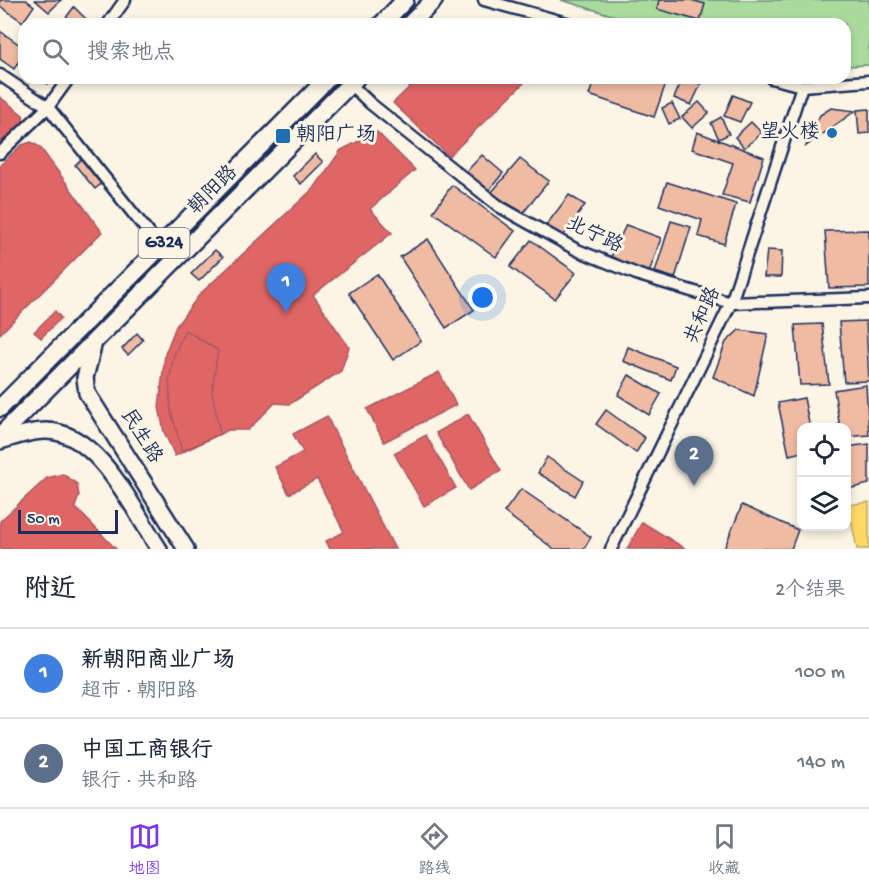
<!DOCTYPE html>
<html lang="zh">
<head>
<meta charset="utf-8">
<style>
	:root { --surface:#fff; --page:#f6f6f7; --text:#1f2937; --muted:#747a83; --line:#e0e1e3; --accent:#7c3aed }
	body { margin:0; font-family:"Gochi Hand","LXGW WenKai TC",sans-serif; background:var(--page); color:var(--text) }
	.controls { position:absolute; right:18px; bottom:18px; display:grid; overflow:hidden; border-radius:12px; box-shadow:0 3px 9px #0003 }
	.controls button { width:54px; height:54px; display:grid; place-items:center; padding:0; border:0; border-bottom:2px solid var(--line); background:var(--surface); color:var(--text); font:30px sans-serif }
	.scale { position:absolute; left:18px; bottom:15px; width:100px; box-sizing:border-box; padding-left:6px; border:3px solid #1b2f5e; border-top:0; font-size:16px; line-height:21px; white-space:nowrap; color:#1b2f5e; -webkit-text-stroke:4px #fcf5e5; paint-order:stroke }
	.you { position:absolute; left:483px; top:298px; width:21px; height:21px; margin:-15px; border:4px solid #fff; border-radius:50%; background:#1a73e8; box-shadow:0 0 0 9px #1a73e833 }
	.badge { display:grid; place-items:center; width:39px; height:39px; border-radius:50%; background:var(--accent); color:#fff; font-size:20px; font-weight:700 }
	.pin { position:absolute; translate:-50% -50px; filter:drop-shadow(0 2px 3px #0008) }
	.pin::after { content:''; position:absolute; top:32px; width:21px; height:18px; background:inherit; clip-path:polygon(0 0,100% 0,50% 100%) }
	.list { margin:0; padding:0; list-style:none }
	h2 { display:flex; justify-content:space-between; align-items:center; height:78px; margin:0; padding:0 24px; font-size:26px }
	h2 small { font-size:20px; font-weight:400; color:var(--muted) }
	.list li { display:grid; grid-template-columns:39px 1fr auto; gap:18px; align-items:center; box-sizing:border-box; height:90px; padding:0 24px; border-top:2px solid var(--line) }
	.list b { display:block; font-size:22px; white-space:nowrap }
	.list p { margin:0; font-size:20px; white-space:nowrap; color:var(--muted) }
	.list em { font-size:20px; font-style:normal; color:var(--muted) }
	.icon { flex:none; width:33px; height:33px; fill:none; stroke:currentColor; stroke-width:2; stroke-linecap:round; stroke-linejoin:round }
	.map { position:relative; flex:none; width:869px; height:549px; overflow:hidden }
	.search { position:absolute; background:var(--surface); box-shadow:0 3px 9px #0003; left:18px; right:18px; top:18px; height:66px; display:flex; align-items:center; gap:15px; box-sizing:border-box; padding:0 21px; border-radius:18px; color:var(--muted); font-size:22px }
	.sheet { height:258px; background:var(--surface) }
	nav { display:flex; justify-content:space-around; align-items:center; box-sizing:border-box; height:84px; border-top:2px solid var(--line); background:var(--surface); font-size:16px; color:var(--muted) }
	nav a { display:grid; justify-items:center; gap:3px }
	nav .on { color:var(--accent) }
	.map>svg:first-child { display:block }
</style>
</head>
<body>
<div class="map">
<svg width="869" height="549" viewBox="0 0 869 549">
	<rect width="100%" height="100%" fill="#fcf5e5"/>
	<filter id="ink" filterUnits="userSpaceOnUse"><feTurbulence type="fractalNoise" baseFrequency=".0167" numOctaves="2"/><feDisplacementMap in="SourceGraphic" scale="12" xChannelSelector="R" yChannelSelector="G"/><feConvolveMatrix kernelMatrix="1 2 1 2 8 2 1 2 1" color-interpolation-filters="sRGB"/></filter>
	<g filter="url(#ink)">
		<polygon fill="#aadb9c" stroke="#62857d" stroke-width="1.5" points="561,0 869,0 869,65 845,66 845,24 642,24"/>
		<g fill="#ffd966" stroke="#bba664" stroke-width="1.5">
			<polygon points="21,232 56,267 0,324 0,252"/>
			<polygon points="869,502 869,549 857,549 848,505"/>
		</g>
		<g fill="#e06666" stroke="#a55664" stroke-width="1.5">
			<polygon points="419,78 529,78 449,156 393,103"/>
			<polygon points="0,97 23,115 24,122 0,145"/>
			<polygon points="377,132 415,170 370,209 392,233 313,295 349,347 341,371 290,404 275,403 248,430 228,430 175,456 164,432 159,407 165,354 176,326 200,294 315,187 341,150"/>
			<polygon points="31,142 40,147 102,232 0,334 0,165 22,145"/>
			<polygon points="55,311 61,318 41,338 34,332"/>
			<polygon points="185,330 218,350 212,392 220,434 182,451 171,411 169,381 174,355"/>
			<polygon points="439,372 456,405 384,442 367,409"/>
			<polygon points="468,414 501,471 469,490 436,433"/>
			<polygon points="327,416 332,427 395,549 330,549 326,541 344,532 317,479 289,494 275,467 303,452 293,434"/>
			<polygon points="426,435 456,488 424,506 394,453"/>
			<polygon points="63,474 77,484 79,496 75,507 116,549 0,549 0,521 47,478"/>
			<polygon points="642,522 686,549 627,549"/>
		</g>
		<g fill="#f0bba3" stroke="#1b2f5e" stroke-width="1.5">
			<polygon points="0,0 26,0 34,6 23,22 0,6"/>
			<polygon points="35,0 61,0 49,12"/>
			<polygon points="659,0 691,0 705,4 700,21 657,9"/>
			<polygon points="74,7 91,24 49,24 54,18 62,23"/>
			<polygon points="0,31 24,48 24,53 14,69 0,59"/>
			<polygon points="38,78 53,78 48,84"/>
			<polygon points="595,78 652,78 666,83 654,117 589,95"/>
			<polygon points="683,78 701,84 691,105 674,98"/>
			<polygon points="733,95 750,102 740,122 724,116"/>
			<polygon points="699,102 709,113 692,128 682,117"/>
			<polygon points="672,103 680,119 669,124 662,108"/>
			<polygon points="831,108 855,111 806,146 820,115"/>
			<polygon points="869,109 869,133 859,134 857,110"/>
			<polygon points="721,117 729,134 719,139 711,123"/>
			<polygon points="751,122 762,133 744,148 735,137"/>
			<polygon points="697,132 764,157 750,202 722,195 733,163 692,149"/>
			<polygon points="315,154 323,162 301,184 293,176"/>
			<polygon points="482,155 503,173 489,190 466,172"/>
			<polygon points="81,159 101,184 95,189 75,165"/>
			<polygon points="520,159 549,181 523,213 491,193"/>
			<polygon points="667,182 736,204 724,244 698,236 702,220 659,205"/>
			<polygon points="452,185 515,231 496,257 433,212"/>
			<polygon points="569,195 585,205 562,238 544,228"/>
			<polygon points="671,221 691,227 675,278 655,272"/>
			<polygon points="626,225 661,238 649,273 610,259"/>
			<polygon points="869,230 869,287 829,288 825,231"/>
			<polygon points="428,239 474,310 446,328 400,257"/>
			<polygon points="531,240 576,273 555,299 510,267"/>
			<polygon points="215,250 223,257 199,281 191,274"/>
			<polygon points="767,250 782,251 781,277 764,277"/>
			<polygon points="377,274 421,341 393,360 349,293"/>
			<polygon points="866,321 869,381 844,382 839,322"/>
			<polygon points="822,324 829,384 800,385 795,325"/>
			<polygon points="739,330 768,334 754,396 713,377 726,342"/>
			<polygon points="137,333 143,340 128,355 122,349"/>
			<polygon points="628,347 676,366 671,380 623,361"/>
			<polygon points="629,375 661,394 649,415 618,395"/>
			<polygon points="866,385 869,435 846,437 846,428 840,428 834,390"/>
			<polygon points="804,398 810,428 802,428 802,452 789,455 778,403"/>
			<polygon points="606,410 645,438 636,453 596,424"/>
			<polygon points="869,444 869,484 848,489 846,447"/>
			<polygon points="547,457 583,481 575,496 538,473"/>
			<polygon points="521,489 591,537 584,549 554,549 504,512"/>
			<polygon points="742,505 798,530 791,549 724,549"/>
		</g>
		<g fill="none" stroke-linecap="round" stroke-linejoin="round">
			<g stroke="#1b2f5e" stroke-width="15">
				<g id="street">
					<polyline points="484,0 570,24"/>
					<polyline points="108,24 125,0"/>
					<polyline points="0,75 48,107 160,247"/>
					<polyline points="771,78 802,86 869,81"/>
					<polyline points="350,84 371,104 500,207 577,250 639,275 731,303 869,298"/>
					<polyline points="0,153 48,107 69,78"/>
					<polyline points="611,549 731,303 802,86"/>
				</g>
			</g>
			<g stroke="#1b2f5e" stroke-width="20">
				<g id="secondary">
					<polyline points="94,342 85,378 87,393 186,549"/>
					<path d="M0,441C14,437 30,431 45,431C98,430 134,511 159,549"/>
				</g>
			</g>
			<g stroke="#1b2f5e" stroke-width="21">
				<g id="primary">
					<polyline points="382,24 405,0"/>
					<polyline points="410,24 434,0"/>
					<polyline points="0,408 328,78"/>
					<polyline points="0,436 356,78"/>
				</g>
			</g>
			<use href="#street" stroke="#fcf5e5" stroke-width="10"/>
			<use href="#secondary" stroke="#fcf5e5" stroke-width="15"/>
			<use href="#primary" stroke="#fcf5e5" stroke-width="16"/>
		</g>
	</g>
	<g fill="#1f6fb2" stroke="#fcf5e5" stroke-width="2">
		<circle cx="832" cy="133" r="6"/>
		<rect x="275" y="128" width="16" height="16" rx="3"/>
	</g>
	<g text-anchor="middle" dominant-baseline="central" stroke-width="6" stroke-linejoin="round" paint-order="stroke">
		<rect fill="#fcf5e5" stroke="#5e6a86" stroke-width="1.5" x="138.5" y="228" width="51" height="30" rx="4.5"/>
		<g font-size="18" font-weight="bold" fill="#1b2f5e">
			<text x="164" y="243">G324</text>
		</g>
		<g font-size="20" fill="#1b2f5e" stroke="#fcf5e5" text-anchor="end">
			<text x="820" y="133">望火楼</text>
			<text x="296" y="136" text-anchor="start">朝阳广场</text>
		</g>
		<g font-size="20" fill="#1b2f5e" stroke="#fcf5e5">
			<text transform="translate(214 191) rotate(-45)">朝阳路</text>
			<text transform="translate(594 236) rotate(25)">北宁路</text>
			<text transform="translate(704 316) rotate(-66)">共和路</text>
			<text transform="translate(140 437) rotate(58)">民生路</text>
		</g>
	</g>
</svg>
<div class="controls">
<button><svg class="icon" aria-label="locate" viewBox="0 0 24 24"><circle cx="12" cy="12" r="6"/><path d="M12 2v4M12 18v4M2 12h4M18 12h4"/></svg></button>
<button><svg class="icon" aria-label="layers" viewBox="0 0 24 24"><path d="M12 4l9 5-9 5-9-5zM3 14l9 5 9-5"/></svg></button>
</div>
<div class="scale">50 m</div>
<div class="you"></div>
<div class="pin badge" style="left:286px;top:313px;background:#3f7fe0">1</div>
<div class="pin badge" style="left:694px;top:486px;background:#5c6f8a">2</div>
<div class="search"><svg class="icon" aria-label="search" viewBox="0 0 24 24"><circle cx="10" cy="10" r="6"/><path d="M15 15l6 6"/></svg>搜索地点</div>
</div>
<section class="sheet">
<h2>附近<small>2个结果</small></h2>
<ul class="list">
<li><span class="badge" style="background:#3f7fe0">1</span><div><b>新朝阳商业广场</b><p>超市 · 朝阳路</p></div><em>100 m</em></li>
<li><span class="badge" style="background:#5c6f8a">2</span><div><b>中国工商银行</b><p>银行 · 共和路</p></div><em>140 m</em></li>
</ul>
</section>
<nav>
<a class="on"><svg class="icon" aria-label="map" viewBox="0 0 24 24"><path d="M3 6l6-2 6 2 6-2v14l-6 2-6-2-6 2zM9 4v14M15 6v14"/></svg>地图</a>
<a><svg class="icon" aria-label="directions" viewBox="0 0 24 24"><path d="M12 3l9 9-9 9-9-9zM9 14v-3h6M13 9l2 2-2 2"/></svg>路线</a>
<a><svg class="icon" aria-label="saved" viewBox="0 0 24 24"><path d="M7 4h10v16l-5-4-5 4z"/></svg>收藏</a>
</nav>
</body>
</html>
